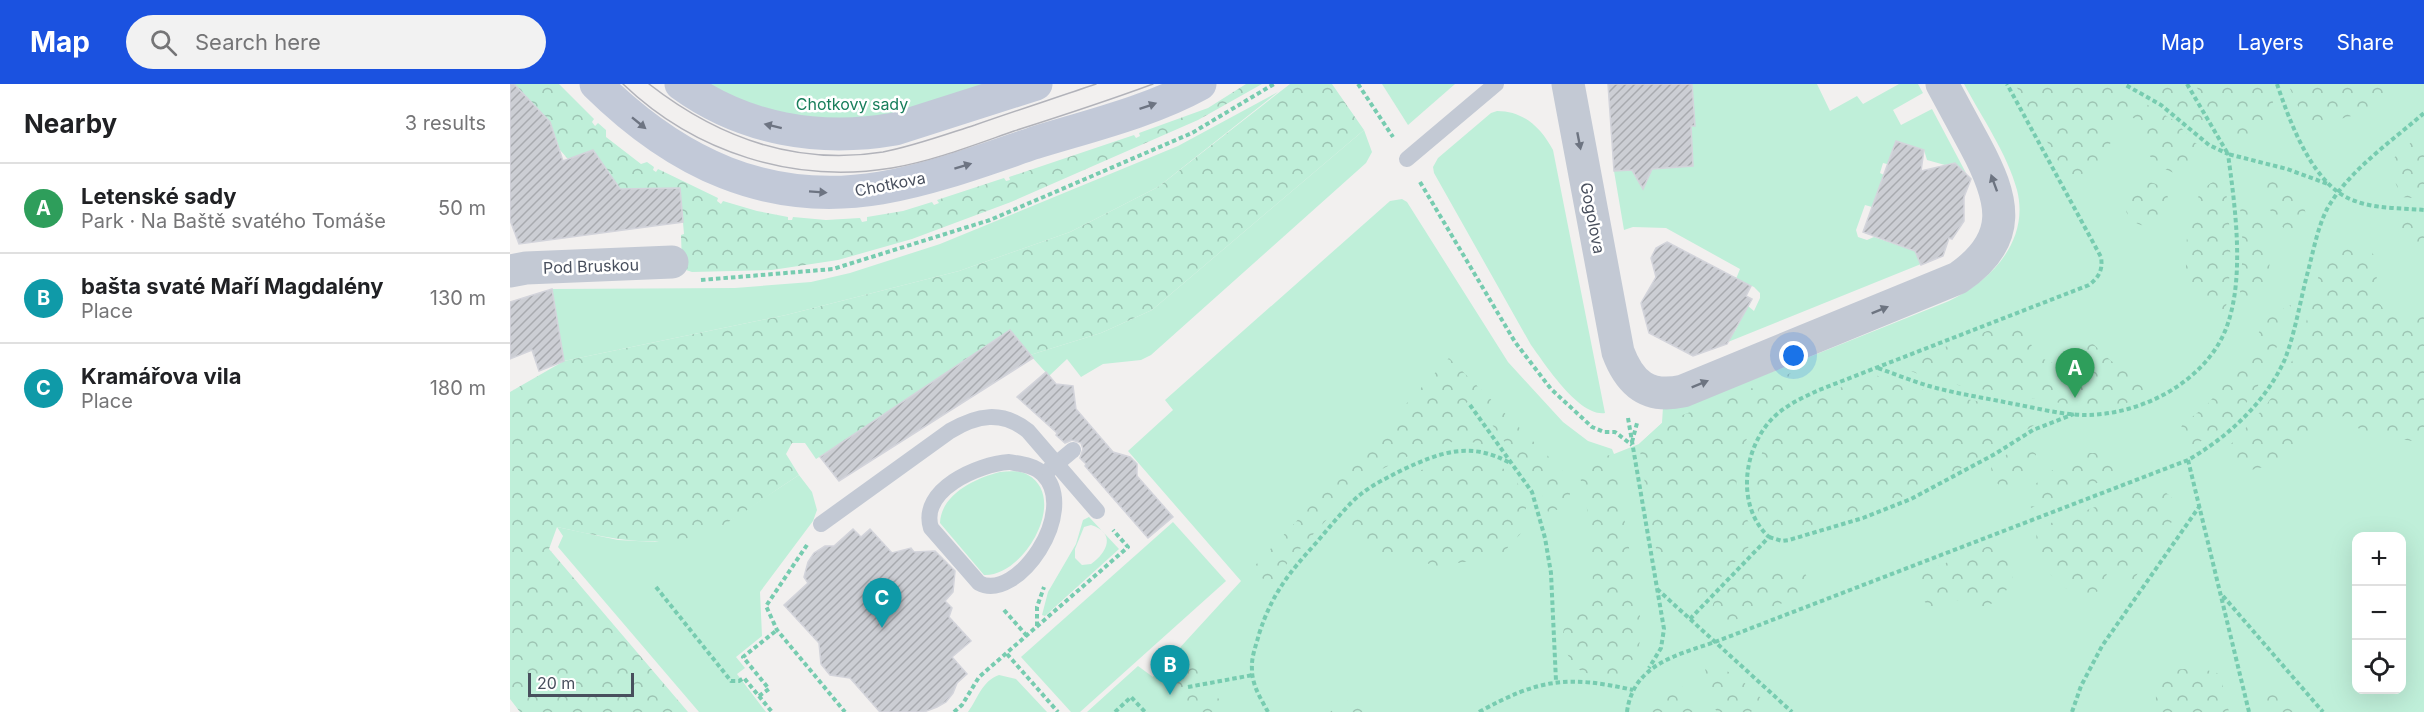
<!DOCTYPE html>
<html lang="en">
<head>
<meta charset="utf-8">
<style>
	:root { --surface:#fff; --page:#f2f2f2; --text:#202124; --muted:#757577; --line:#e0e0e0; --accent:#1b52e0 }
	body { margin:0; font-family:Inter,sans-serif; background:var(--page); color:var(--text) }
	.controls { position:absolute; right:18px; bottom:18px; display:grid; overflow:hidden; border-radius:12px; box-shadow:0 6px 24px #0002 }
	.controls button { width:54px; height:54px; display:grid; place-items:center; padding:0; border:0; border-bottom:2px solid var(--line); background:var(--surface); color:var(--text); font:30px sans-serif }
	.scale { position:absolute; left:18px; bottom:15px; width:106px; box-sizing:border-box; padding-left:6px; border:3px solid #484f5d; border-top:0; font-size:16px; line-height:21px; white-space:nowrap; color:#484f5d; -webkit-text-stroke:4px #fff; paint-order:stroke }
	.you { position:absolute; left:1284px; top:272px; width:21px; height:21px; margin:-15px; border:4px solid #fff; border-radius:50%; background:#1a73e8; box-shadow:0 0 0 9px #1a73e833 }
	.badge { display:grid; place-items:center; width:39px; height:39px; border-radius:50%; background:var(--accent); color:#fff; font-size:20px; font-weight:700 }
	.pin { position:absolute; translate:-50% -50px; filter:drop-shadow(0 2px 3px #0008) }
	.pin::after { content:''; position:absolute; top:32px; width:21px; height:18px; background:inherit; clip-path:polygon(0 0,100% 0,50% 100%) }
	.list { margin:0; padding:0; list-style:none }
	h2 { display:flex; justify-content:space-between; align-items:center; height:78px; margin:0; padding:0 24px; font-size:26px }
	h2 small { font-size:20px; font-weight:400; color:var(--muted) }
	.list li { display:grid; grid-template-columns:39px 1fr auto; gap:18px; align-items:center; box-sizing:border-box; height:90px; padding:0 24px; border-top:2px solid var(--line) }
	.list b { display:block; font-size:22px; white-space:nowrap }
	.list p { margin:0; font-size:20px; white-space:nowrap; color:var(--muted) }
	.list em { font-size:20px; font-style:normal; color:var(--muted) }
	.icon { flex:none; width:33px; height:33px; fill:none; stroke:currentColor; stroke-width:2; stroke-linecap:round; stroke-linejoin:round }
	.map { position:relative; flex:none; width:1914px; height:628px; overflow:hidden }
	header { display:flex; align-items:center; gap:36px; box-sizing:border-box; height:84px; padding:0 30px; background:var(--accent); color:#fff }
	header strong { font-size:28px }
	nav { display:flex; gap:33px; margin-inline-start:auto; font-size:21px }
	.search { width:420px; height:54px; background:var(--page); display:flex; align-items:center; gap:15px; box-sizing:border-box; padding:0 21px; border-radius:33px; color:var(--muted); font-size:22px }
	main { display:flex }
	aside { flex:1; background:var(--surface) }
	.map>svg:first-child { display:block }
</style>
</head>
<body>
<header>
<strong>Map</strong>
<div class="search"><svg class="icon" aria-label="search" viewBox="0 0 24 24"><circle cx="10" cy="10" r="6"/><path d="M15 15l6 6"/></svg>Search here</div>
<nav><a>Map</a><a>Layers</a><a>Share</a></nav>
</header>
<main>
<aside>
<h2>Nearby<small>3 results</small></h2>
<ul class="list">
<li><span class="badge" style="background:#2e9e5b">A</span><div><b>Letenské sady</b><p>Park · Na Baště svatého Tomáše</p></div><em>50 m</em></li>
<li><span class="badge" style="background:#0f9aa8">B</span><div><b>bašta svaté Maří Magdalény</b><p>Place</p></div><em>130 m</em></li>
<li><span class="badge" style="background:#0f9aa8">C</span><div><b>Kramářova vila</b><p>Place</p></div><em>180 m</em></li>
</ul>
</aside>
<div class="map">
<svg width="1914" height="628" viewBox="0 0 1914 628">
	<defs>
		<pattern id="forest-crowns" width="20" height="18" patternUnits="userSpaceOnUse" patternTransform="scale(1.5)"><rect width="20" height="18" fill="#bfefd9"/><path d="M2 6a3 3 0 1 1 6 0M12 15a3 3 0 1 1 6 0" fill="none" stroke="#9dc4b3"/></pattern>
		<pattern id="building-hatch" width="6" height="6" patternUnits="userSpaceOnUse" patternTransform="scale(1.5)"><rect width="6" height="6" fill="#ccced4"/><path d="M-1 1l2-2M0 6l6-6M5 7l2-2" fill="none" stroke="#a8aaaf"/></pattern>
	</defs>
	<rect width="100%" height="100%" fill="#f2f0ef"/>
	<g fill="#bfefd9" fill-rule="evenodd">
		<polygon points="187,0 497,0 391,35 285,37"/>
		<polygon points="872,0 945,0 898,41"/>
		<polygon points="1182,0 1307,0 1320,27 1347,12 1353,20 1389,0 1408,0 1413,9 1383,26 1391,41 1422,25 1456,89 1445,79 1435,81 1417,76 1414,66 1404,63 1379,76 1377,80 1373,79 1370,89 1374,91 1362,123 1355,121 1346,146 1348,153 1357,156 1364,153 1405,167 1409,175 1416,178 1208,262 1217,243 1225,247 1238,222 1244,227 1250,214 1250,209 1244,203 1226,195 1230,185 1156,144 1123,143 1114,146 1104,87 1122,86 1126,94 1137,94 1142,85 1183,82 1181,42 1185,41"/>
		<path d="M1454,0H1914V628H577L628,582L643,593L731,497L618,367L663,326L655,316L880,117L892,115L897,118L998,278L1053,338L1078,357L1102,365L1104,370L1129,360L1152,339L1153,323H1174L1439,217C1481,197 1520,157 1507,106C1498,71 1471,32 1454,0ZM1846,452H1892V606H1846Z"/>
		<polygon points="768,8 648,103 560,148 449,187 276,231 54,277 42,205 225,204 301,198 340,189 430,160 668,62"/>
		<path d="M987,27C1014,27 1031,44 1043,66L1095,329C1069,333 1035,280 1021,261L924,89L923,83L928,74L981,29Z"/>
		<polygon points="854,46 862,68 856,79 641,271 631,276 593,280 571,293 557,275 539,292 520,271 591,249 642,226"/>
		<path d="M490,388C499,387 510,386 518,391C559,414 514,493 474,491L430,439C431,410 466,394 490,388Z"/>
		<polygon points="289,391 302,408 307,426 303,437 250,508 252,552 226,573 235,584 227,590 256,628 189,628 48,463 53,452 47,443 108,456 145,458 213,441"/>
		<path d="M579,433L609,465L535,532L532,531L538,508L566,460L573,436ZM581,441C606,449 598,468 581,480L572,481L565,474V465L574,443Z"/>
		<polygon points="663,438 716,497 570,628 561,628 511,573"/>
		<path d="M489,591L506,595L537,628H458C468,614 472,597 489,591Z"/>
	</g>
	<g fill="url(#forest-crowns)">
		<polygon points="4,0 49,0 84,35 82,38 85,42 88,39 96,46 96,53 131,80 137,78 144,83 143,86 146,88 148,85 208,114 207,117 211,120 213,117 247,127 278,133 278,136 282,136 283,133 316,136 350,134 352,138 357,137 357,133 393,127 422,118 424,121 429,119 427,116 494,94 496,97 500,96 499,93 624,51 626,54 630,52 629,49 698,24 736,0 752,0 688,36 501,118 402,155 328,176 262,186 182,188 176,186 172,179 171,151 174,150 170,105 110,105 83,66 58,75 50,66 40,38"/>
		<path d="M780,0H822L854,46L642,226L591,249L520,271L355,344L306,375L295,359H282L276,370L289,391C264,407 240,425 215,440C163,470 102,455 47,443L39,465L178,628H10L0,615V308L54,277L276,231L449,187L560,148L648,103Z"/>
		<path d="M1505,0H1602L1665,37L1684,58L1698,67C1691,79 1684,85 1672,92C1647,84 1627,69 1638,42L1616,30C1602,55 1590,89 1558,95Z"/>
		<polygon points="1628,0 1671,0 1696,39 1696,44 1692,48 1661,18"/>
		<path d="M1685,0H1756C1759,7 1763,16 1764,23C1764,43 1736,68 1718,52C1703,40 1694,16 1685,0Z"/>
		<polygon points="1778,0 1878,0 1876,10 1860,27 1804,42 1795,38"/>
		<polygon points="1914,47 1914,115 1891,113 1878,79"/>
		<path d="M1755,88C1788,101 1794,106 1797,142L1791,146C1787,146 1781,147 1776,145C1760,139 1751,103 1755,88Z"/>
		<path d="M1714,93C1721,138 1723,185 1715,229H1707C1700,220 1685,215 1680,204C1671,183 1677,121 1694,105C1699,99 1707,96 1714,93Z"/>
		<circle cx="1637" cy="120" r="22"/>
		<path d="M1729,108L1749,123C1752,142 1765,181 1757,199C1752,210 1739,219 1729,224L1733,165Z"/>
		<polygon points="1888,136 1914,138 1914,171 1888,152"/>
		<path d="M1839,158C1846,159 1855,160 1860,166C1876,182 1855,217 1880,229C1892,235 1904,227 1914,220V359L1854,349L1834,332L1813,339L1794,360L1766,380L1741,386L1711,373C1726,351 1747,335 1762,313C1791,271 1800,224 1813,175L1819,165Z"/>
		<path d="M1781,221C1761,286 1740,338 1673,366L1670,348L1672,341L1696,322L1731,281L1753,241L1763,230Z"/>
		<path d="M1514,233C1520,257 1519,272 1546,280L1555,276L1571,257H1580L1601,277L1635,293L1647,307L1614,320L1573,323L1425,297L1401,287V278L1406,274Z"/>
		<path d="M939,274L1050,384C1066,403 1064,422 1038,429C1029,391 1015,385 994,357C983,343 974,327 963,314L952,322L980,362C968,359 956,356 943,358C921,360 873,382 855,396C841,406 831,420 820,432C800,454 780,475 762,498L738,489Z"/>
		<path d="M1281,289L1287,307C1252,328 1235,343 1229,385C1227,394 1225,404 1227,413C1230,429 1242,440 1247,454L1190,516H1181L1174,510L1148,471L1143,454L1129,360L1152,339Z"/>
		<path d="M1365,291L1417,307L1525,329L1530,336L1529,338C1480,369 1427,400 1373,420C1341,432 1307,439 1275,448C1262,449 1252,438 1248,427C1241,411 1245,397 1249,382C1252,370 1254,357 1260,347C1278,318 1335,303 1365,291Z"/>
		<path d="M1514,360L1526,370C1526,390 1516,403 1496,406C1485,400 1481,393 1481,380Z"/>
		<path d="M1578,369C1598,369 1606,369 1616,388L1521,424L1519,408C1536,386 1553,380 1578,369Z"/>
		<path d="M1104,370L1132,545L1129,562L1116,590C1106,597 1092,592 1080,590C1070,588 1065,583 1059,573C1039,538 1073,528 1083,501L1079,434L1067,379Z"/>
		<path d="M947,375L985,378L1004,393L1017,416L1013,447L990,472L924,483L907,473L866,470L850,460L839,434C867,404 907,384 947,375Z"/>
		<path d="M1638,404C1655,405 1666,412 1667,430L1620,501H1610L1598,486L1592,505L1575,514C1564,511 1558,506 1550,499C1530,482 1524,471 1527,444Z"/>
		<path d="M1489,458L1504,488C1498,512 1484,524 1458,525L1451,517L1442,516L1425,525C1408,517 1407,504 1413,488Z"/>
		<path d="M1249,472L1243,494L1246,500H1252C1270,488 1270,475 1294,488L1306,507L1229,535L1211,537L1201,527L1204,517Z"/>
		<polygon points="663,571 689,579 700,592 675,598 677,612 700,607 709,615 715,628 679,628 643,593"/>
		<path d="M1195,581C1220,583 1235,599 1252,615L1241,628H1207C1197,613 1196,598 1195,581Z"/>
		<path d="M1690,584L1710,590L1719,628H1648C1644,614 1645,596 1660,588C1668,584 1682,585 1690,584Z"/>
		<polygon points="1165,594 1178,610 1183,628 1140,628 1146,615"/>
		<polygon points="1760,597 1767,600 1791,628 1758,628 1753,605 1755,599"/>
		<polygon points="848,615 862,621 869,628 820,628 832,618"/>
	</g>
	<g fill="url(#building-hatch)" stroke="#d3d4db" stroke-width="1.5">
		<polygon points="0,0 4,0 40,38 53,77 83,66 110,105 170,104 173,138 9,160 0,136"/>
		<polygon points="1098,0 1182,0 1185,42 1181,42 1183,82 1142,85 1133,105 1122,86 1104,87"/>
		<polygon points="1386,57 1414,66 1411,87 1445,79 1461,95 1454,113 1454,137 1442,155 1439,154 1433,172 1411,181 1405,167 1353,148"/>
		<polygon points="1157,158 1241,202 1236,212 1242,215 1217,260 1183,272 1139,249 1131,219 1146,193 1141,174 1146,164"/>
		<polygon points="42,205 54,277 29,287 22,266 0,275 0,218"/>
		<polygon points="500,246 523,274 329,397 310,373"/>
		<polygon points="536,288 546,300 563,302 566,325 603,368 620,373 627,380 627,392 663,433 638,454 575,382 576,380 570,374 573,365 571,359 562,356 555,359 546,351 547,349 507,313"/>
		<polygon points="343,445 351,453 360,445 382,469 401,464 404,468 425,467 445,487 443,508 435,517 442,524 439,533 461,557 442,573 457,590 447,599 443,609 436,618 427,623 414,628 370,628 340,594 320,591 311,580 309,559 274,521 298,499 294,493 298,478 304,469 315,462 324,462"/>
	</g>
	<g fill="none" stroke-linecap="round" stroke-linejoin="round">
		<g stroke="#77ccb0" stroke-width="4" stroke-dasharray="4.5 3" stroke-linecap="butt">
			<polyline points="848,0 883,53"/>
			<polyline points="1677,0 1718,70 1777,85 1818,100"/>
			<path d="M1767,0C1780,38 1803,103 1845,117C1866,125 1892,124 1914,126"/>
			<polyline points="910,98 1005,258 1041,305 1082,343 1094,348 1105,348 1122,361"/>
			<polyline points="191,196 323,185 480,136 682,49 764,0"/>
			<path d="M1368,284C1385,290 1402,297 1419,302C1447,310 1476,314 1504,320C1527,324 1552,331 1575,331C1632,331 1697,297 1717,242C1735,192 1725,122 1718,70L1699,61L1651,21L1614,0"/>
			<polyline points="960,321 1022,408 1035,454 1041,489 1046,597"/>
			<polyline points="1118,334 1154,545 1151,564 1139,584"/>
			<polyline points="1122,358 1127,339"/>
			<polyline points="1678,376 1739,628"/>
			<polyline points="1259,453 1272,457 1279,456 1353,434 1401,415 1485,370 1523,346 1564,330"/>
			<polyline points="297,461 256,522 267,546 335,628"/>
			<polyline points="146,503 221,597 229,597 234,594 262,628"/>
			<polyline points="1147,505 1282,628"/>
			<polyline points="1713,512 1813,628"/>
			<polyline points="494,526 517,552"/>
			<path d="M1180,535L1259,453C1225,422 1233,362 1265,332C1278,320 1294,313 1309,306L1579,201C1589,193 1593,186 1591,173L1497,0"/>
			<polyline points="527,542 527,523 534,503"/>
			<polyline points="497,570 548,628"/>
			<polyline points="678,603 743,591"/>
			<polyline points="249,612 259,605 233,573 267,546"/>
			<polyline points="444,628 452,621 469,593 618,463 603,446"/>
			<polyline points="605,628 621,613 635,628"/>
			<path d="M758,628C751,615 742,601 742,586C741,573 746,562 749,550C762,510 778,490 806,459C818,445 830,430 842,418C857,403 875,395 892,386C931,368 960,357 1000,379"/>
			<path d="M969,628C1029,595 1057,591 1123,606"/>
			<path d="M1117,628C1123,581 1166,571 1205,558L1678,376C1718,353 1756,318 1775,275C1785,249 1790,218 1797,191C1803,169 1807,145 1817,125C1839,86 1881,58 1914,29"/>
			<polyline points="1562,628 1571,602 1592,562 1689,423"/>
		</g>
		<g stroke="#c3c9d4" stroke-width="16">
			<polyline points="897,75 986,0"/>
			<path d="M499,378C510,380 524,381 533,390C570,427 507,519 469,499L421,444C409,406 468,380 499,378Z"/>
			<polyline points="539,386 563,366"/>
			<path d="M311,440L440,347C467,331 492,326 518,347L587,427"/>
		</g>
		<g stroke="#c3c9d4" stroke-width="33">
			<path d="M1058,0L1108,268C1120,300 1138,315 1173,307L1448,194C1505,155 1494,115 1465,61C1454,41 1443,20 1432,0"/>
			<polyline points="0,187 16,184 162,178"/>
		</g>
		<g stroke="#c2c9d8" stroke-width="33">
			<path d="M86,0C166,79 257,123 371,104C423,95 474,76 524,59C579,42 639,28 690,0"/>
			<path d="M171,0C234,46 310,58 385,45L526,0"/>
		</g>
		<g stroke="#b2b3ba" stroke-width="1.5">
			<path d="M113,0C185,69 284,100 382,84C423,77 464,61 504,47C551,32 597,17 643,0"/>
			<path d="M139,0C207,53 286,82 373,68C404,62 434,51 465,41C505,27 545,14 586,0"/>
		</g>
	</g>
	<defs><path id="oneway-solid" d="M-6-.8H1V-3.2L6.5 0L1 3.2V.8H-6Z" transform="scale(1.5)"/></defs>
	<g fill="#6d7482">
		<use href="#oneway-solid" transform="translate(638 22) rotate(-19)"/>
		<use href="#oneway-solid" transform="translate(129 39) rotate(39)"/>
		<use href="#oneway-solid" transform="translate(263 42) rotate(-166)"/>
		<use href="#oneway-solid" transform="translate(453 82) rotate(-17)"/>
		<use href="#oneway-solid" transform="translate(308 108) rotate(4)"/>
	</g>
	<g fill="#6d7481">
		<use href="#oneway-solid" transform="translate(1069 57) rotate(79)"/>
		<use href="#oneway-solid" transform="translate(1484 99) rotate(-110)"/>
		<use href="#oneway-solid" transform="translate(1370 226) rotate(-22)"/>
		<use href="#oneway-solid" transform="translate(1190 300) rotate(-22)"/>
	</g>
	<g text-anchor="middle" dominant-baseline="central" stroke-width="5" stroke-linejoin="round" paint-order="stroke">
		<g font-size="16" fill="#187e5b" stroke="#fff">
			<text x="342" y="20">Chotkovy sady</text>
		</g>
		<g font-size="16" fill="#484f5d" stroke="#fff">
			<text transform="translate(380 100) rotate(-11)">Chotkova</text>
			<text transform="translate(1083 134) rotate(79)">Gogolova</text>
			<text transform="translate(81 182) rotate(-2)">Pod Bruskou</text>
		</g>
	</g>
</svg>
<div class="controls">
<button>+</button>
<button>−</button>
<button><svg class="icon" aria-label="locate" viewBox="0 0 24 24"><circle cx="12" cy="12" r="6"/><path d="M12 2v4M12 18v4M2 12h4M18 12h4"/></svg></button>
</div>
<div class="scale">20 m</div>
<div class="you"></div>
<div class="pin badge" style="left:1565px;top:314px;background:#2e9e5b">A</div>
<div class="pin badge" style="left:660px;top:611px;background:#0f9aa8">B</div>
<div class="pin badge" style="left:372px;top:544px;background:#0f9aa8">C</div>
</div>
</main>
</body>
</html>
